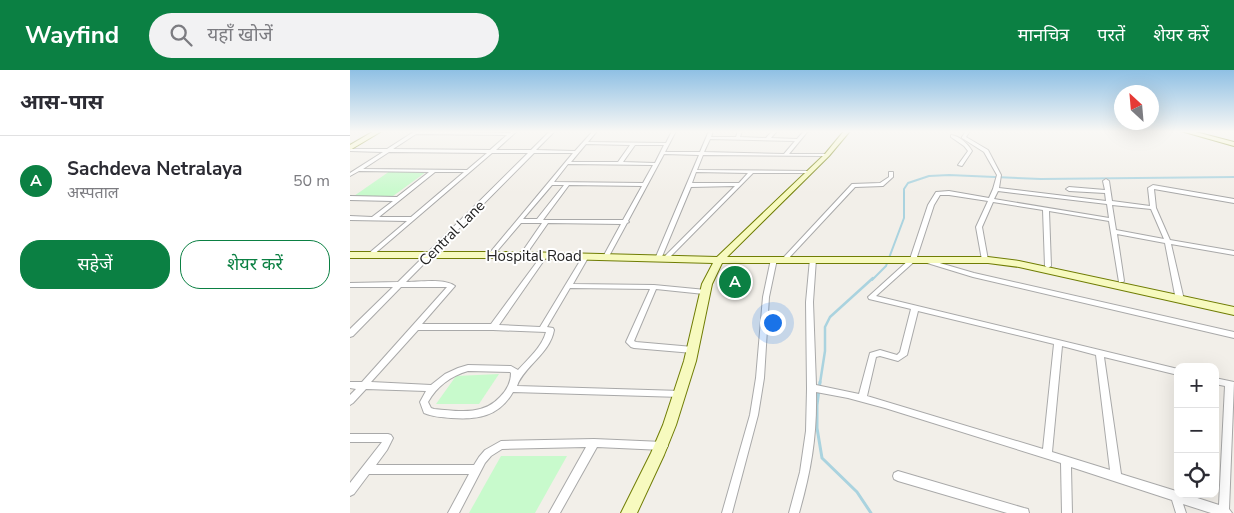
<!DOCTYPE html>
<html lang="hi">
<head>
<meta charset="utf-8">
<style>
	:root { --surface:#fff; --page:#f2f2f3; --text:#2b2b33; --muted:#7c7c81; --line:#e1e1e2; --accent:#0b8043 }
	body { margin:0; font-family:"Nunito Sans","Noto Sans Devanagari",sans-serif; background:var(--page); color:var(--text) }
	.controls { position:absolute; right:15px; bottom:15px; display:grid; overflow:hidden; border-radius:10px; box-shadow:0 5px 20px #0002 }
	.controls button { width:45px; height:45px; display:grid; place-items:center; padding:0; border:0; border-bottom:1px solid var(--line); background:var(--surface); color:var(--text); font:25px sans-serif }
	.compass { position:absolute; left:764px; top:15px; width:45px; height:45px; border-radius:50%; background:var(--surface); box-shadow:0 5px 20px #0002; rotate:334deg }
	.you { position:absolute; left:422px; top:252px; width:18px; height:18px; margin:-12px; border:4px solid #fff; border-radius:50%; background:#1a73e8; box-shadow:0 0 0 8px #1a73e833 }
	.badge { display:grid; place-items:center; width:32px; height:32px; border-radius:50%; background:var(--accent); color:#fff; font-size:16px; font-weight:700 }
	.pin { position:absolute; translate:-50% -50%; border:2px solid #fff; box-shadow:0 1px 5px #0006 }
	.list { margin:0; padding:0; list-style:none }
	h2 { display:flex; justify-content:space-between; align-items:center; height:65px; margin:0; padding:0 20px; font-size:21px }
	h2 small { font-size:16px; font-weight:400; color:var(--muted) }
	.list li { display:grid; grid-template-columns:32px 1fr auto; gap:15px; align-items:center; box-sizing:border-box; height:90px; padding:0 20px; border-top:1px solid var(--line) }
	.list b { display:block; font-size:19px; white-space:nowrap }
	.list p { margin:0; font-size:16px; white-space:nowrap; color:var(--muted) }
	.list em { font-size:16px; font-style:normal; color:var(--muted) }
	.actions { display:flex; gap:10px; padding:15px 20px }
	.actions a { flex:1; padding:11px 0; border:1px solid var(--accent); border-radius:20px; text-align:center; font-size:18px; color:var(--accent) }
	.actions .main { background:var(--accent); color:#fff }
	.icon { flex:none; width:28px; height:28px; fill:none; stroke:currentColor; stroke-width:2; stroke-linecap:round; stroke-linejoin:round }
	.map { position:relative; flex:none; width:884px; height:443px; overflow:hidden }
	header { display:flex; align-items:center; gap:30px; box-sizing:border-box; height:70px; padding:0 25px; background:var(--accent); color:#fff }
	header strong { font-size:24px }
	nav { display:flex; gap:28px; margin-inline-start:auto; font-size:18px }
	.search { width:350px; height:45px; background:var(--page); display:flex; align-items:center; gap:12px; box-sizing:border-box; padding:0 18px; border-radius:28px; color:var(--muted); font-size:19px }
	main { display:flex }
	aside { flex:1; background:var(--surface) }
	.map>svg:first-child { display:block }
</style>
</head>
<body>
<header>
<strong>Wayfind</strong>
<div class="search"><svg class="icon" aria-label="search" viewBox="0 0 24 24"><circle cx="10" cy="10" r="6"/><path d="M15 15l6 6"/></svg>यहाँ खोजें</div>
<nav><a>मानचित्र</a><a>परतें</a><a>शेयर करें</a></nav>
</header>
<main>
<aside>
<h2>आस-पास<small></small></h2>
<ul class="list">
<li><span class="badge">A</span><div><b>Sachdeva Netralaya</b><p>अस्पताल</p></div><em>50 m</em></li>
</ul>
<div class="actions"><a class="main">सहेजें</a><a>शेयर करें</a></div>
</aside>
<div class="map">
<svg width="884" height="443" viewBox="0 0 884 443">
	<rect width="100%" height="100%" fill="#f2efe9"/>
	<g fill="#c8facc">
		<polygon points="40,101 76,102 43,126 4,126"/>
		<polygon points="149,304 129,334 86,334 106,306"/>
		<polygon points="151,386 217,386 185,443 119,443"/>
	</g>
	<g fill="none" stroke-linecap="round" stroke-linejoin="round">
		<polyline stroke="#aad3df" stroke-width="2" points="522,210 536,196 554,148 554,119 558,113 579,106 599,105 691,109 884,107"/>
		<polyline stroke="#aad3df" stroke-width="2.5" points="470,313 475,281 475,257 480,247 523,208"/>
		<polyline stroke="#aad3df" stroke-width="3" points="470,312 467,335 467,358 472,388 507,422 521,443"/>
		<g stroke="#a9a9a9" stroke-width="2">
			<g id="street">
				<path d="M65,61L160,63L162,61H167L146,80H181L200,61H205L186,80L225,81L243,61H247L238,72L316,73L322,61H326L315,82H350L359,61H363L361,67H386L388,61H392L390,67L416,68L422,61H427L421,68L447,69L454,61H458L439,84H477L479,85L477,86L353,85L347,100L459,101L461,102L459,103H403L317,190L315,191L312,189L385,116L341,117L311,189L308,191L306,190L305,189L349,85L314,84L278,151L279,152L277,153L258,188H254L253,187L271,154L198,153L175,186L173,187L170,185L192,153H171L142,187H138L137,186L138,185L223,83H184L56,212C69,212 95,208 105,216L72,254H141L192,185L194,184L197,186L149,255L190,257L233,186L234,185H238L239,186L223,214L304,215L356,220L357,222L356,224H354L306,219L284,271L286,272L343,277L346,278L347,280L346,282L343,283L284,278L281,277L276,272L300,219L220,218L197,257L203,258L204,260C200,284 174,296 167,316L331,321L334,322L335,324L334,326L331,327L163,322C149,347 127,350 101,348C91,347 83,347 74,343L70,332L76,321L16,319L3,333L0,335V325L6,319L0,318V312H12L97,217H51L3,266L0,267V259L43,217H0V213L48,212L178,83H142L22,186H18L17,185L18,184L57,151L0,150V146L22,147L43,131L0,130V126L47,127L79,102L9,101L0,106V103L33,82L0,81V79H37ZM66,64L157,65L140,80L43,79ZM360,69L445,71L434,84L354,82ZM236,74L280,75L268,92H221ZM285,75H314L305,93L273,92ZM39,82L137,83L117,100L13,99ZM218,94L303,95L293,113L204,112ZM85,102H114L61,147H29ZM346,102L398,103L389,113H342ZM202,115H214L187,149H173ZM219,115L292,116L273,150H193ZM68,260H143L196,262C192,277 178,289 168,300L161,296L118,295L108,298L95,304L81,315L21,312ZM118,301L160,302L161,303C161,312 157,320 150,327C133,346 107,341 84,339L81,338L78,332C87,316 101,306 118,301Z"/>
				<path d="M616,61H620L616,67L638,80L651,105L649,118L756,131L755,123L719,121L716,119L719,117L755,120L753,111L756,109L759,111L762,131L800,136L798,118L803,115L884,129V133L804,119L806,138L820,170L884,181V185L821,174L834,230L830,232L826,230L815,173L767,164L774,211L773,212H769L759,151L699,141L701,196L698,198L695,196L693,140L643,132L632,157L638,190L635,192L632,190L626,157L638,131L599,125H590L584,135L566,190L526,226L828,299V305L754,287L771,404L826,421L828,422V424H835L869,435L875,316L865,314V308L884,312L879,439L882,443H861L833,434L836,443H826L822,430L721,397L722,443H712L711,393L535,338L498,328L466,322C467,366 461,401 449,443H439L450,402L456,361L457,319L456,232L460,189L463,187L466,189L463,232L466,315L509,324L520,283L530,280L547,285L550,282L561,239L519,229L518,227L560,189L578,135L586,122L599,121L639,128L643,119L647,105L634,82L612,68V67ZM648,121L757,134L759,148L644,129ZM762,135L801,139L814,169L766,160ZM568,241L704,274L693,379L517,326L526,287L530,286L548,291L557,285ZM712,276L746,285L760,400L702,382Z"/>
				<path d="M601,65C610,66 618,74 622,81L612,96L608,95L618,81L614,76L601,67Z"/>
				<polygon points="539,102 543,102 543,107 533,116 505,117 437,190 433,190 432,189 433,188 502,114 530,113 539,107"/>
				<polygon points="424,187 427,189 419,227 414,308 408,345 382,443 372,443 400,345 406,308 413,227 421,189"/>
				<polygon points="576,189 624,203 884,262 884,268 623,207 574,192 573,191"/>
				<polygon points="0,364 38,364 41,365 43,368 37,380 26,395 124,395 129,387 135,380 151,371 244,369 313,372 316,373 318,376 316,379 313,380 247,377 210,443 199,443 236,377 152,379 141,386 135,393 109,443 98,443 119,404 19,404 4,424 0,426 0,413 32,372 0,372"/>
				<polygon points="548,401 674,438 678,439 679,443 657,443 548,411 544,409 543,406 544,403"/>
			</g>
		</g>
		<g stroke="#707d05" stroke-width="2">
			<g id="secondary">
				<polygon points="24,61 32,61 0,80 0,75"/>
				<polygon points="494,61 500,61 479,86 377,187 638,187 669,191 884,237 884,245 669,197 638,193 372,193 362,214 346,291 326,355 314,385 287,443 271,443 301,383 313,355 334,291 352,214 363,193 173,188 0,188 0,182 173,182 367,187 475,84"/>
				<polygon points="831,61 842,61 884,72 884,76"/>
			</g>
		</g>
		<use href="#street" fill="#fff" fill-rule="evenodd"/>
		<use href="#secondary" fill="#f7fabf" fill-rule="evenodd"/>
	</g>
	<linearGradient id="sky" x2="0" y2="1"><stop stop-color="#8fc0e4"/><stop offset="0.5" stop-color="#f9f8f5"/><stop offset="1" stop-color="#f9f8f5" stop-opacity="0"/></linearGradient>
	<rect width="884" height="123" fill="url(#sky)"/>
	<g text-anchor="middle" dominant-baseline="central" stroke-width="4" stroke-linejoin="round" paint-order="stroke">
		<g font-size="15" fill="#222" stroke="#fff">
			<text transform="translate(102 163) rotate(-45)">Central Lane</text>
			<text x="184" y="186">Hospital Road</text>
		</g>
	</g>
</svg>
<div class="controls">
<button>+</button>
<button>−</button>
<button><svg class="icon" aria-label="locate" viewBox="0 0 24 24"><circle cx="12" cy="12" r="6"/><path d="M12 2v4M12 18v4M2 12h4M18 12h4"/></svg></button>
</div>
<svg class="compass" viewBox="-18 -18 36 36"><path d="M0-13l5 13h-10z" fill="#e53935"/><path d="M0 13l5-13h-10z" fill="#7c7c81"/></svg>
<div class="you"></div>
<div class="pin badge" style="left:385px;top:212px">A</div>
</div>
</main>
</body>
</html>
